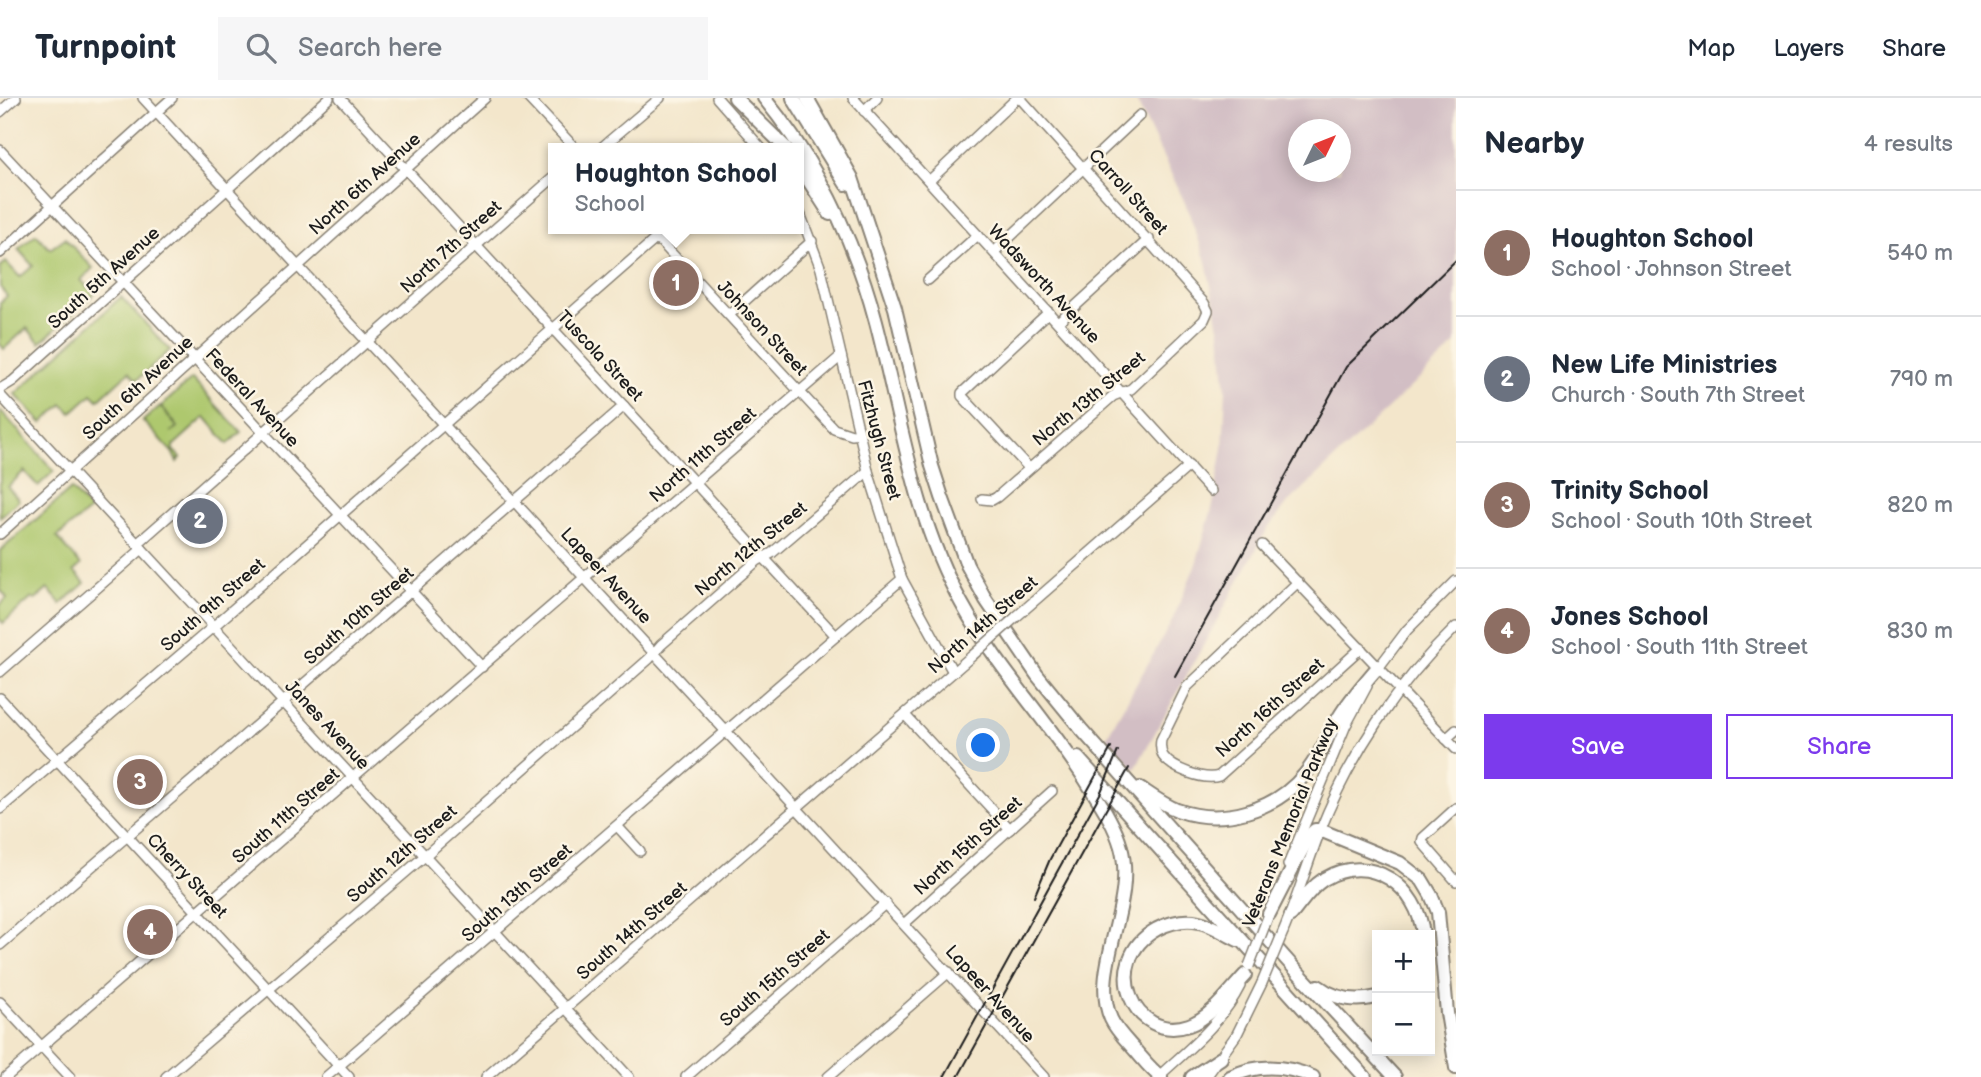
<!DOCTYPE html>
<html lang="en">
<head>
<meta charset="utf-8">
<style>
	:root { --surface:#fff; --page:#f6f6f7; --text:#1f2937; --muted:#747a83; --line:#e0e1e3; --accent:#7c3aed }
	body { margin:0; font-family:"Balsamiq Sans",sans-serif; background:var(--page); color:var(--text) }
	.controls { position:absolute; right:21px; bottom:21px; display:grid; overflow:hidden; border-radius:0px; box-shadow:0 4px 18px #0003 }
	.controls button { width:63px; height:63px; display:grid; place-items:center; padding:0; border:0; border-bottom:2px solid var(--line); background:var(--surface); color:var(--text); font:35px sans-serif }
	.compass { position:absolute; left:1288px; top:21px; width:63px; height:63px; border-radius:50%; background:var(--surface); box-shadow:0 4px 18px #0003; rotate:47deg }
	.you { position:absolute; left:984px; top:648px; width:24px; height:24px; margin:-18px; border:5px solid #fff; border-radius:50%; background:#1a73e8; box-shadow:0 0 0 10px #1a73e833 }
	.badge { display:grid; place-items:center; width:46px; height:46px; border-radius:50%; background:var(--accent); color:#fff; font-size:23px; font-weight:700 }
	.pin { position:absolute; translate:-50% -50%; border:4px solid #fff; box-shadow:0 2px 7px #0006 }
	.popup { position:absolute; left:548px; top:45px; width:256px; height:91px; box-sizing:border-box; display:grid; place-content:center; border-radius:0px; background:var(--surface); filter:drop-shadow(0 2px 5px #0005); font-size:23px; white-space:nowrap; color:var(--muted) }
	.popup b { font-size:26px; color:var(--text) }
	.popup::after { content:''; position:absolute; left:50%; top:100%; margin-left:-14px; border:14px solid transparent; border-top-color:var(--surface) }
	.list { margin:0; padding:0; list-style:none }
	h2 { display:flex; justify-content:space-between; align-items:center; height:91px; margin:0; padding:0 28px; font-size:30px }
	h2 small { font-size:23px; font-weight:400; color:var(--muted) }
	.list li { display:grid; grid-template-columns:46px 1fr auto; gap:21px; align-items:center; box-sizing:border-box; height:126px; padding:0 28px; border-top:2px solid var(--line) }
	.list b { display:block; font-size:26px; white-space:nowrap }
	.list p { margin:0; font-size:23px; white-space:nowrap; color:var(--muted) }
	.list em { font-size:23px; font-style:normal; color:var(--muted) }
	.actions { display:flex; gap:14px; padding:21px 28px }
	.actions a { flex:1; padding:16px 0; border:2px solid var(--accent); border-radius:0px; text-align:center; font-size:24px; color:var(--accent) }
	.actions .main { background:var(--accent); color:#fff }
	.icon { flex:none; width:38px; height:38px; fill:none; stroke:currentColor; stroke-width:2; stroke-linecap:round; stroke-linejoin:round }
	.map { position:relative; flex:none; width:1456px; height:979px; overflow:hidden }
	header { display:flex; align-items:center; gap:42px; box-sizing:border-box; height:98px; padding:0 35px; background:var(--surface); border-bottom:2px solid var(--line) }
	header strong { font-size:33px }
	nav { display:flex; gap:38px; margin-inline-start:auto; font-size:24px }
	.search { width:490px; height:63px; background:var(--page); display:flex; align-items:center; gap:18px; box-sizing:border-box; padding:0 24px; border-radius:0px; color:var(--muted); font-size:26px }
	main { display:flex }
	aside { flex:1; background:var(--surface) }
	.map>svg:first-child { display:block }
</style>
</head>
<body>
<header>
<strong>Turnpoint</strong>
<div class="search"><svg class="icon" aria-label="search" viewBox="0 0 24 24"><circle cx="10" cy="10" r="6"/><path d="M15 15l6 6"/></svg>Search here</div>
<nav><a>Map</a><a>Layers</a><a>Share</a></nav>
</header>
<main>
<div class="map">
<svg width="1456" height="979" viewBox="0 0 1456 979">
	<rect width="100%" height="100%" fill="#fcf5e5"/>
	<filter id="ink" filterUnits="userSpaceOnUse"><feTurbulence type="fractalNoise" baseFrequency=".0143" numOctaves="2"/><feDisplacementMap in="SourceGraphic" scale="14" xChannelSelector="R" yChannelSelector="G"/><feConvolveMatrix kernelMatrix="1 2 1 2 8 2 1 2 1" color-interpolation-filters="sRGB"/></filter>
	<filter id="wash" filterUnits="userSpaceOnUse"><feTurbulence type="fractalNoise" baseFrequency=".00686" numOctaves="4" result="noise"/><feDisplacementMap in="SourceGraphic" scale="28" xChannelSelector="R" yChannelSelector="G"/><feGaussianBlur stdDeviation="1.57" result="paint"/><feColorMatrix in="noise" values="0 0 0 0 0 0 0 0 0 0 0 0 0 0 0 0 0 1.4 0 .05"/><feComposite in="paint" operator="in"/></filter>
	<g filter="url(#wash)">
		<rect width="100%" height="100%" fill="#f3e6cb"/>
		<path fill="#d2bec4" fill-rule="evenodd" d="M1135,0H1456V246L1288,405L1268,430L1135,671L1106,640L1172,523L1196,466L1213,407L1223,350L1226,292L1220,234L1206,163L1186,107ZM1298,32H1340V74H1298Z"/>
		<g fill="#aec86e" stroke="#657245" stroke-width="2">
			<polygon points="36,136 50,151 65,140 93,170 81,182 94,196 40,245 27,230 4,251 0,246 0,205 7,198 0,189 0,169 6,164 20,179 33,168 18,151"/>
			<polygon points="121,199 170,252 137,282 129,274 98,302 92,296 71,315 63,306 42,325 15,296"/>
			<polygon points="192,281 241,334 228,346 205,319 173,348 173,352 181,360 177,364 172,354 143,323 160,308 177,329 171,334 178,329 161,308"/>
			<polygon points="0,312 54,373 38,388 24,373 8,389 19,402 0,419"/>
			<polygon points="71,391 90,412 57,439 81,467 74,473 85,485 61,506 48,491 35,502 32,500 3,525 0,521 0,507 7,500 0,491 0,453"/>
		</g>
	</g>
	<g filter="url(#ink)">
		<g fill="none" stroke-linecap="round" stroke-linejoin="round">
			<g stroke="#888174" stroke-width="12">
				<g id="minor">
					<polyline points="143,0 1044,979"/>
					<polyline points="340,0 836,538"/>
					<polyline points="528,0 575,50"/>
					<polyline points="717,0 761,50"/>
					<polyline points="853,0 1211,393"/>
					<polyline points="864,13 877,0"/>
					<polyline points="0,14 16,0"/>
					<polyline points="601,50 660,0"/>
					<polyline points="0,52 482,569"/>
					<polyline points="929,83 1017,0"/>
					<polyline points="798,110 821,171 868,373 902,481 953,574"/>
					<polyline points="649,131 834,331 852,337 860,336"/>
					<polyline points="994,154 1140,17"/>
					<polyline points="0,155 172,0"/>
					<polyline points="928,182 978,137"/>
					<polyline points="729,217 812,143"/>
					<polyline points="1058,224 1149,141"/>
					<polyline points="0,291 13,283 329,0"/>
					<polyline points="0,297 629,979"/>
					<polyline points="1029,370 962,298 962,295 1049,214"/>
					<polyline points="982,401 992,402 997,399 1113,298 1131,291 1204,222 1208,213 1204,205 1020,0"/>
					<polyline points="0,436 485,0"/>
					<polyline points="137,446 554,79"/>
					<polyline points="1262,447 1456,651"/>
					<path d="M1298,484L1187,589L1161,642C1160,648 1160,652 1163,658C1172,671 1204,683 1219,678L1361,550"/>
					<polyline points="1016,519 1189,368"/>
					<polyline points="1376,573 1407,532 1456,483"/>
					<polyline points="0,574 142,451"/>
					<polyline points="0,600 349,979"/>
					<polyline points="905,617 1010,731"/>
					<polyline points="1446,641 1456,632"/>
					<polyline points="1456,710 1423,740 1422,744 1456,783"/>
					<polyline points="0,711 214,528 667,131"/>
					<polyline points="617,728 640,753"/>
					<polyline points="1288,767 1346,627 1367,588"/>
					<polyline points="905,825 1052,693"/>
					<path d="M1283,834C1297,801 1307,767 1320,733C1350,657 1397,586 1456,529"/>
					<polyline points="0,847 222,657 624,308"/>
					<polyline points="0,904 70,979"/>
					<polyline points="6,979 841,258"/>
					<polyline points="166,979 419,763 649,561 661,547 757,463 772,455 868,373"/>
					<polyline points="326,979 902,481"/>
					<polyline points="486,979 973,557"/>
					<polyline points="686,979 886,805"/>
					<polyline points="828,979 949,874"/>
					<path d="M1158,979C1188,951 1221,926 1240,888"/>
					<polyline points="1206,979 1237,936 1262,885"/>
				</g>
			</g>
			<g stroke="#888174" stroke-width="16">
				<g id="highway">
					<polyline points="735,0 786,50"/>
					<path d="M764,0C818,66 854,141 876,224C901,319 913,419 962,506C996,568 1046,621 1085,681C1098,702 1114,724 1121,749C1137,806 1089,872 1111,921C1116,932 1126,942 1134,951C1143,961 1151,972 1161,979"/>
					<polyline points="793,0 846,86"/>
					<polyline points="807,0 852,80 895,210 932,368 942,399 967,467 986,502 1037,577 1081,631 1294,870 1395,979"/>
					<polyline points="798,66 830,116"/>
					<polyline points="1078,660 1365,979"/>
					<path d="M1140,690C1152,698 1164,707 1177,712C1222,728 1275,713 1305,676C1320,658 1329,635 1341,616C1352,599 1365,584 1378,569"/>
					<polyline points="1269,816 1309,738 1315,732 1320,732 1400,765 1422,782 1431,797 1438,814 1447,915 1456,970"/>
					<path d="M1291,817C1301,805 1310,790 1324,781C1370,753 1419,789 1423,837"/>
					<path d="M1238,842C1225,836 1213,827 1199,824C1185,821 1169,825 1157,831C1098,864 1134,946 1189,927C1212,919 1229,894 1245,877"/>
					<path d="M1318,888C1336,902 1356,904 1377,899"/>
					<polyline points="1192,979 1221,960"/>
					<path d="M1230,979C1258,965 1285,967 1313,979"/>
				</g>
			</g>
			<use href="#minor" stroke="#fff" stroke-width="9"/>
			<use href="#highway" stroke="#fff" stroke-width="12"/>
			<g stroke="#1c1c1c" stroke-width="2">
				<polyline points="1175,578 1346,269 1456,162"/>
				<polyline points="1034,799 1050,761 1111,650"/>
				<polyline points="944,979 1100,696 1118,653"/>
				<polyline points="958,979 1129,670"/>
			</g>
			<g stroke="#888174" stroke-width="12" stroke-linecap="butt">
				<g id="minor-bridge">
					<polyline points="973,557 1016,519"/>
					<polyline points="1249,868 1268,819"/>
					<polyline points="1262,885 1283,834"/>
				</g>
			</g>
			<use href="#minor-bridge" stroke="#fff" stroke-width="9"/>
		</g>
	</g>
	<g text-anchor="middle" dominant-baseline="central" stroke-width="5" stroke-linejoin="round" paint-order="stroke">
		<g font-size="18" fill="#1c1c1c" stroke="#fcf5e5">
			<text transform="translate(365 86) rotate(-42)">North 6th Avenue</text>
			<text transform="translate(1128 94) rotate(48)">Carroll Street</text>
			<text transform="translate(451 149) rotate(-42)">North 7th Street</text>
			<text transform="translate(104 180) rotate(-42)">South 5th Avenue</text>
			<text transform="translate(1044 186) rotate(47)">Wadsworth Avenue</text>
			<text transform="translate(762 230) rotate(47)">Johnson Street</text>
			<text transform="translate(600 258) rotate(47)">Tuscola Street</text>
			<text transform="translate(138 290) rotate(-43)">South 6th Avenue</text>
			<text transform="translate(252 300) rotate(47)">Federal Avenue</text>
			<text transform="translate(1089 301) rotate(-39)">North 13th Street</text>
			<text transform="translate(879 342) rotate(75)">Fitzhugh Street</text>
			<text transform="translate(703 357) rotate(-41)">North 11th Street</text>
			<text transform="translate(751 451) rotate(-39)">North 12th Street</text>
			<text transform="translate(606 478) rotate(47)">Lapeer Avenue</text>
			<text transform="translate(213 507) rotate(-41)">South 9th Street</text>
			<text transform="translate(359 518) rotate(-41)">South 10th Street</text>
			<text transform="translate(983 527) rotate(-41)">North 14th Street</text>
			<text transform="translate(1270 610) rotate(-42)">North 16th Street</text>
			<text transform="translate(327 627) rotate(47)">Janes Avenue</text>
			<text transform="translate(286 718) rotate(-41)">South 11th Street</text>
			<text transform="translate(1290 725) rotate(-68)">Veterans Memorial Parkway</text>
			<text transform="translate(968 748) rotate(-42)">North 15th Street</text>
			<text transform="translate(402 756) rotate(-41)">South 12th Street</text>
			<text transform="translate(187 778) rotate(47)">Cherry Street</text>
			<text transform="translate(517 795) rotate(-41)">South 13th Street</text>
			<text transform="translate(632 833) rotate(-41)">South 14th Street</text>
			<text transform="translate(775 880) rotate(-41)">South 15th Street</text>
			<text transform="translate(990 896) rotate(48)">Lapeer Avenue</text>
		</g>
	</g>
</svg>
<div class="controls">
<button>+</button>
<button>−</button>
</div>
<svg class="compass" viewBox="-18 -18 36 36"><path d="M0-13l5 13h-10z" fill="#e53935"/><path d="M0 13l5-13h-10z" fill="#747a83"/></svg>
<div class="you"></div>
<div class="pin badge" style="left:676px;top:185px;background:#8d6e63">1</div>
<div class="popup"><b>Houghton School</b>School</div>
<div class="pin badge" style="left:200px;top:423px;background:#6b7280">2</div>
<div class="pin badge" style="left:140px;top:684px;background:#8d6e63">3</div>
<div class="pin badge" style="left:150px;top:834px;background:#8d6e63">4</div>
</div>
<aside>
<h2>Nearby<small>4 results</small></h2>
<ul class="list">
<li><span class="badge" style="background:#8d6e63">1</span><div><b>Houghton School</b><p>School · Johnson Street</p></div><em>540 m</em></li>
<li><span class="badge" style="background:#6b7280">2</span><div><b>New Life Ministries</b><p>Church · South 7th Street</p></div><em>790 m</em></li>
<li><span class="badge" style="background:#8d6e63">3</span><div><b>Trinity School</b><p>School · South 10th Street</p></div><em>820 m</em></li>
<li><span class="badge" style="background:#8d6e63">4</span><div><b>Jones School</b><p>School · South 11th Street</p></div><em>830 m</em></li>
</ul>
<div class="actions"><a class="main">Save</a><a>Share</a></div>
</aside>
</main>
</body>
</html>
